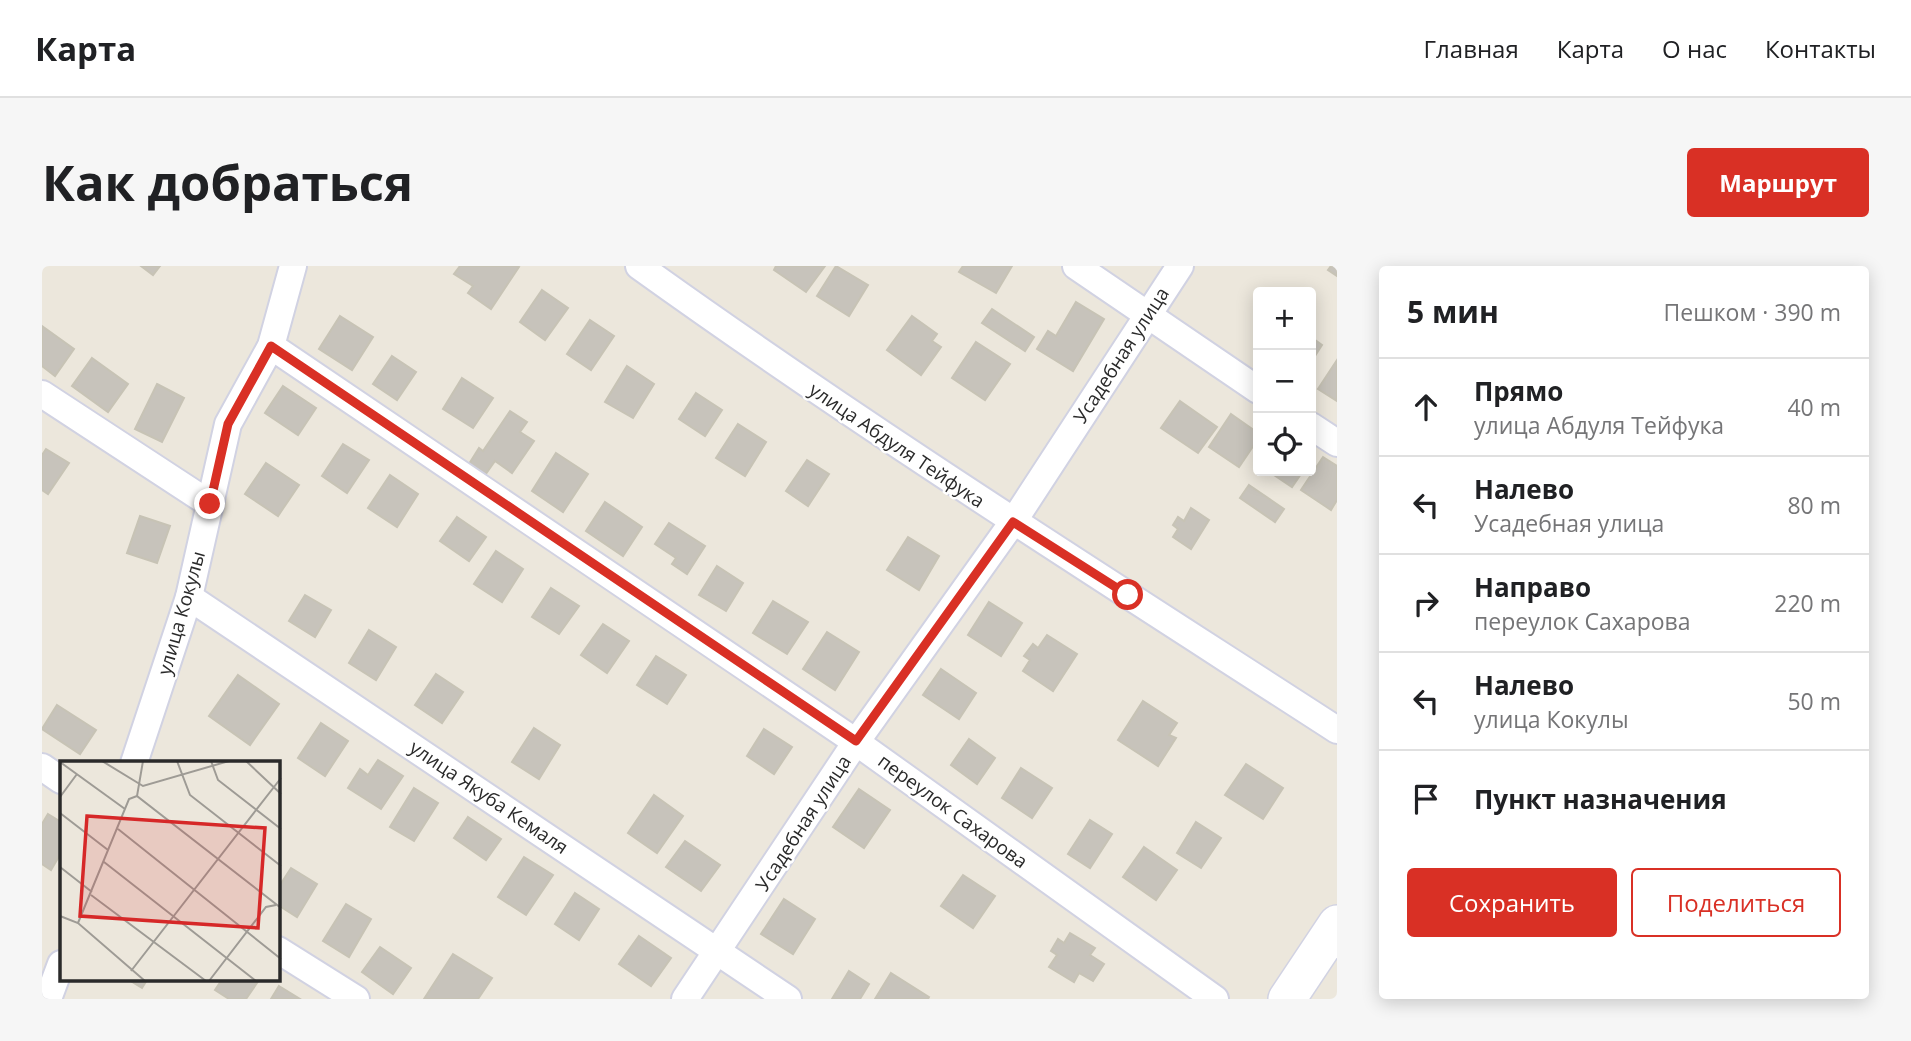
<!DOCTYPE html>
<html lang="ru">
<head>
<meta charset="utf-8">
<style>
	:root { --surface:#fff; --page:#f6f6f6; --text:#202124; --muted:#757577; --line:#e0e0e0; --accent:#d93025 }
	body { margin:0; font-family:"Open Sans",sans-serif; background:var(--page); color:var(--text) }
	.controls { position:absolute; right:21px; top:21px; display:grid; overflow:hidden; border-radius:7px; box-shadow:0 4px 18px #0003 }
	.controls button { width:63px; height:63px; display:grid; place-items:center; padding:0; border:0; border-bottom:2px solid var(--line); background:var(--surface); color:var(--text); font:35px sans-serif }
	.stop { position:absolute; width:21px; height:21px; margin:-16px; border:5px solid #d93025; border-radius:50%; background:#fff }
	.stop.end { background:#d93025; border-color:#fff; box-shadow:0 2px 7px #0008 }
	.list { margin:0; padding:0; list-style:none }
	h2 { display:flex; justify-content:space-between; align-items:center; height:91px; margin:0; padding:0 28px; font-size:30px }
	h2 small { font-size:23px; font-weight:400; color:var(--muted) }
	.list li { display:grid; grid-template-columns:46px 1fr auto; gap:21px; align-items:center; box-sizing:border-box; height:98px; padding:0 28px; border-top:2px solid var(--line) }
	.list b { display:block; font-size:26px; white-space:nowrap }
	.list p { margin:0; font-size:23px; white-space:nowrap; color:var(--muted) }
	.list em { font-size:23px; font-style:normal; color:var(--muted) }
	.actions { display:flex; gap:14px; padding:21px 28px }
	.actions a { flex:1; padding:16px 0; border:2px solid var(--accent); border-radius:7px; text-align:center; font-size:24px; color:var(--accent) }
	.actions .main { background:var(--accent); color:#fff }
	.icon { flex:none; width:38px; height:38px; fill:none; stroke:currentColor; stroke-width:2; stroke-linecap:round; stroke-linejoin:round }
	.map { position:relative; flex:none; width:1295px; height:733px; overflow:hidden; border-radius:7px }
	header { display:flex; align-items:center; gap:42px; box-sizing:border-box; height:98px; padding:0 35px; background:var(--surface); border-bottom:2px solid var(--line) }
	header strong { font-size:33px }
	nav { display:flex; gap:38px; margin-inline-start:auto; font-size:24px }
	.intro { display:flex; align-items:center; justify-content:space-between; box-sizing:border-box; height:168px; padding:0 42px }
	h1 { margin:0; font-size:49px }
	.button { padding:18px 32px; border-radius:7px; background:var(--accent); color:#fff; font-size:24px; font-weight:700 }
	main { display:flex; gap:42px; padding:0 42px }
	aside { flex:1; background:var(--surface); border-radius:7px; box-shadow:0 4px 18px #0003 }
	.map>svg:first-child { display:block }
</style>
</head>
<body>
<header>
<strong>Карта</strong>
<nav><a>Главная</a><a>Карта</a><a>О нас</a><a>Контакты</a></nav>
</header>
<div class="intro"><h1>Как добраться</h1><a class="button">Маршрут</a></div>
<main>
<div class="map">
<svg width="1295" height="733" viewBox="0 0 1295 733">
	<rect width="100%" height="100%" fill="#ece7dc"/>
	<g fill="#c7c3bb" stroke="#c7c3b5" stroke-width="2">
		<polygon points="99,0 118,0 111,9"/>
		<polygon points="418,0 475,0 477,1 449,43 426,27 431,20 412,8"/>
		<polygon points="734,0 783,0 764,26 732,4"/>
		<polygon points="794,0 826,19 807,50 775,30"/>
		<polygon points="921,0 970,0 954,27 917,6"/>
		<polygon points="1289,0 1295,0 1295,10 1286,4"/>
		<polygon points="500,24 526,42 503,74 478,56"/>
		<polygon points="1034,36 1062,53 1031,105 995,83 1006,65 1014,70"/>
		<polygon points="950,43 992,71 983,85 940,57"/>
		<polygon points="298,50 331,71 310,104 277,83"/>
		<polygon points="870,50 895,68 890,75 899,81 879,109 845,84"/>
		<polygon points="548,54 572,70 549,104 525,88"/>
		<polygon points="0,60 32,83 13,110 0,100"/>
		<polygon points="1269,71 1280,79 1269,96"/>
		<polygon points="934,76 968,98 943,134 910,112"/>
		<polygon points="350,90 374,106 355,134 331,118"/>
		<polygon points="50,92 86,118 66,146 30,120"/>
		<polygon points="1295,94 1295,135 1276,123"/>
		<polygon points="585,100 612,118 591,152 563,136"/>
		<polygon points="420,112 451,132 431,162 401,143"/>
		<polygon points="115,118 142,132 120,176 93,163"/>
		<polygon points="241,120 274,142 256,169 223,147"/>
		<polygon points="654,127 680,144 663,170 637,153"/>
		<polygon points="1138,135 1175,161 1156,187 1119,162"/>
		<polygon points="468,145 485,156 478,166 492,175 470,207 453,195 443,209 427,198 437,182 441,185"/>
		<polygon points="1189,148 1216,167 1216,173 1197,201 1167,181"/>
		<polygon points="696,158 724,176 703,210 674,192"/>
		<polygon points="301,178 327,194 305,227 280,210"/>
		<polygon points="4,183 27,197 6,228 0,224 0,189"/>
		<polygon points="514,187 546,208 521,246 490,225"/>
		<polygon points="1281,191 1295,200 1295,234 1289,244 1259,224"/>
		<polygon points="765,194 787,208 766,240 744,225"/>
		<polygon points="224,197 257,219 236,250 203,228"/>
		<polygon points="1226,205 1261,205 1250,221"/>
		<polygon points="348,209 376,228 355,261 326,242"/>
		<polygon points="1207,219 1242,243 1233,256 1198,232"/>
		<polygon points="563,236 600,261 581,290 544,265"/>
		<polygon points="1149,242 1167,254 1149,283 1131,271 1136,263 1131,259 1136,251 1142,255"/>
		<polygon points="98,250 128,260 115,297 85,287"/>
		<polygon points="415,251 444,271 427,295 398,275"/>
		<polygon points="627,257 663,280 645,308 630,298 634,292 613,278"/>
		<polygon points="866,271 897,290 877,324 845,304"/>
		<polygon points="454,285 481,303 460,336 432,318"/>
		<polygon points="675,300 701,317 684,345 657,329"/>
		<polygon points="509,322 537,340 517,368 490,351"/>
		<polygon points="263,329 289,344 273,371 247,355"/>
		<polygon points="731,335 766,356 745,388 711,367"/>
		<polygon points="947,336 980,357 959,390 926,369"/>
		<polygon points="561,358 587,375 565,407 539,389"/>
		<polygon points="327,364 354,381 334,414 307,397"/>
		<polygon points="785,366 817,386 793,424 761,403"/>
		<polygon points="1005,369 1035,388 1011,425 981,405 988,394 982,390 991,378 996,382"/>
		<polygon points="614,390 644,409 625,438 595,419"/>
		<polygon points="899,403 934,427 917,453 881,429"/>
		<polygon points="394,408 421,426 400,457 373,439"/>
		<polygon points="196,409 237,438 208,479 167,450"/>
		<polygon points="1101,435 1135,457 1127,469 1134,472 1116,500 1076,474"/>
		<polygon points="15,439 54,464 38,488 0,463"/>
		<polygon points="279,457 306,475 283,510 256,492"/>
		<polygon points="492,462 518,479 497,513 470,496"/>
		<polygon points="722,463 750,481 732,508 705,490"/>
		<polygon points="927,473 953,492 935,518 909,499"/>
		<polygon points="336,494 361,510 339,543 306,522 318,503 326,509"/>
		<polygon points="1204,498 1241,522 1221,553 1183,529"/>
		<polygon points="979,502 1010,522 990,552 960,532"/>
		<polygon points="372,522 396,537 372,575 348,561"/>
		<polygon points="817,523 848,544 822,582 791,561"/>
		<polygon points="612,529 641,550 615,587 586,567"/>
		<polygon points="6,548 19,556 19,587 9,604 0,598 0,558"/>
		<polygon points="426,551 459,573 444,594 412,572"/>
		<polygon points="1048,554 1070,568 1048,602 1026,588"/>
		<polygon points="1154,556 1179,572 1159,602 1135,587"/>
		<polygon points="643,575 678,599 659,625 624,601"/>
		<polygon points="1102,581 1135,604 1114,634 1081,611"/>
		<polygon points="482,591 511,609 484,649 456,631"/>
		<polygon points="249,602 275,618 255,651 236,639 236,622"/>
		<polygon points="921,609 953,630 931,662 899,640"/>
		<polygon points="533,627 557,643 537,674 513,658"/>
		<polygon points="742,633 773,653 751,688 719,668"/>
		<polygon points="304,638 329,653 307,691 281,675"/>
		<polygon points="1028,667 1053,682 1048,689 1062,698 1051,715 1037,707 1032,716 1007,701 1015,689 1009,685 1016,673 1022,677"/>
		<polygon points="597,670 629,692 609,720 577,698"/>
		<polygon points="338,681 369,702 351,728 320,706"/>
		<polygon points="411,688 450,712 436,733 382,733"/>
		<polygon points="807,705 827,718 818,733 790,733"/>
		<polygon points="849,707 887,731 886,733 833,733"/>
		<polygon points="87,714 105,714 100,722"/>
		<polygon points="177,714 217,714 204,733 187,733 173,724 179,715"/>
		<polygon points="237,720 258,733 229,733"/>
	</g>
	<g fill="none" stroke-linecap="round" stroke-linejoin="round">
		<g stroke="#d1d2e2" stroke-width="30">
			<g id="street">
				<path d="M597,0C824,163 1060,312 1295,464"/>
				<polyline points="1034,0 1216,124"/>
				<polyline points="229,80 814,476 1173,733"/>
				<polyline points="0,128 168,238"/>
				<polyline points="1269,160 1295,177"/>
				<polyline points="147,331 746,733"/>
				<polyline points="92,497 147,331 186,158 229,80 251,0"/>
				<polyline points="0,501 19,514"/>
				<polyline points="236,684 314,733"/>
				<polyline points="6,733 19,698"/>
				<polyline points="643,733 814,476 971,256 1138,0"/>
			</g>
		</g>
		<g stroke="#d1d2e2" stroke-width="40">
			<polyline id="secondary" points="1245,733 1295,658"/>
		</g>
		<use href="#street" stroke="#fff" stroke-width="26"/>
		<use href="#secondary" stroke="#fff" stroke-width="37"/>
	</g>
	<g fill="none" stroke-linecap="round" stroke-linejoin="round">
		<polyline stroke="#d93025" stroke-width="9" points="168,238 186,158 229,80 814,475 971,256 1086,329"/>
	</g>
	<g text-anchor="middle" dominant-baseline="central" stroke-width="5" stroke-linejoin="round" paint-order="stroke">
		<g font-size="19" fill="#2a2a2a" stroke="#fff">
			<text transform="translate(1079 89) rotate(-57)">Усадебная улица</text>
			<text transform="translate(855 179) rotate(34)">улица Абдуля Тейфука</text>
			<text transform="translate(139 347) rotate(-74)">улица Кокулы</text>
			<text transform="translate(447 531) rotate(34)">улица Якуба Кемаля</text>
			<text transform="translate(911 545) rotate(36)">переулок Сахарова</text>
			<text transform="translate(761 557) rotate(-57)">Усадебная улица</text>
		</g>
	</g>
	<g transform="translate(18 495)">
		<rect width="220" height="220" fill="#ece7dc"/>
		<path fill="none" stroke="#9e9b95" stroke-width="2" d="M42,0L83,25L169,0M83,0L77,35L221,147M117,0L130,34L221,105M151,0L158,19L221,68M186,0L221,33M0,1L65,48M0,36L17,13M0,52L48,89M58,68L221,198M44,101L196,220M0,106L32,131M31,134L146,220M0,155L18,162L85,220M18,162L69,38L77,35M71,210L221,17M149,220L206,146L216,144"/>
		<path fill="#d62828" fill-opacity="0.15" stroke="#d62828" stroke-width="3.5" d="M27,55L205,67L198,167L20,155Z"/>
		<rect width="220" height="220" fill="none" stroke="#2a2a2a" stroke-width="3.5"/>
	</g>
</svg>
<div class="controls">
<button>+</button>
<button>−</button>
<button><svg class="icon" aria-label="locate" viewBox="0 0 24 24"><circle cx="12" cy="12" r="6"/><path d="M12 2v4M12 18v4M2 12h4M18 12h4"/></svg></button>
</div>
<div class="stop" style="left:1086px;top:329px"></div>
<div class="stop end" style="left:168px;top:238px"></div>
</div>
<aside>
<h2>5 мин<small>Пешком · 390 m</small></h2>
<ul class="list">
<li><svg class="icon" aria-label="ahead" viewBox="0 0 24 24"><path d="M12 20V5M6 11l6-6 6 6"/></svg><div><b>Прямо</b><p>улица Абдуля Тейфука</p></div><em>40 m</em></li>
<li><svg class="icon" aria-label="left" viewBox="0 0 24 24"><path d="M17 20v-9H6M10 6l-5 5 5 5"/></svg><div><b>Налево</b><p>Усадебная улица</p></div><em>80 m</em></li>
<li><svg class="icon" aria-label="right" viewBox="0 0 24 24"><path d="M7 20v-9h11M14 6l5 5-5 5"/></svg><div><b>Направо</b><p>переулок Сахарова</p></div><em>220 m</em></li>
<li><svg class="icon" aria-label="left" viewBox="0 0 24 24"><path d="M17 20v-9H6M10 6l-5 5 5 5"/></svg><div><b>Налево</b><p>улица Кокулы</p></div><em>50 m</em></li>
<li><svg class="icon" aria-label="arrive" viewBox="0 0 24 24"><path d="M6 21V4h12l-3 4 3 4H6"/></svg><div><b>Пункт назначения</b></div></li>
</ul>
<div class="actions"><a class="main">Сохранить</a><a>Поделиться</a></div>
</aside>
</main>
</body>
</html>
